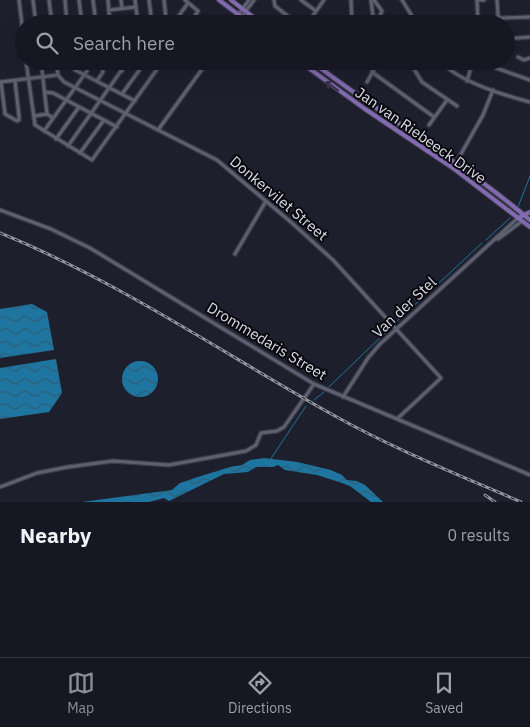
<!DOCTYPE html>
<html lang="en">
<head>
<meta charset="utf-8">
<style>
	:root { --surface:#161722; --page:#23242f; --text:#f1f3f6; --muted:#9e9fa5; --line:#353640; --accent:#8c9099 }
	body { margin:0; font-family:"IBM Plex Sans",sans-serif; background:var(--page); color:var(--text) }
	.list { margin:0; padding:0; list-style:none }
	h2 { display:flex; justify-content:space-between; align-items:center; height:65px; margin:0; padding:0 20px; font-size:21px }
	h2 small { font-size:16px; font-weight:400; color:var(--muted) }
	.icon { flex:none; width:28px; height:28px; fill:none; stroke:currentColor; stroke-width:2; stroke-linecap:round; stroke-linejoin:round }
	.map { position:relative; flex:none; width:530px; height:502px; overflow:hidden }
	.search { position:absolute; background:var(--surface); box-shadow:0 5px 20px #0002; left:15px; right:15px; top:15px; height:55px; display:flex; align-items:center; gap:12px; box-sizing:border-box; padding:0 18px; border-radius:28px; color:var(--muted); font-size:19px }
	.sheet { height:155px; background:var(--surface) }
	nav { display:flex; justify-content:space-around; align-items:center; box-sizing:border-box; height:70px; border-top:1px solid var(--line); background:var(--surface); font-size:14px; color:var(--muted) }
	nav a { display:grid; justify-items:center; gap:2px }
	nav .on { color:var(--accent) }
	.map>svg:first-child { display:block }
</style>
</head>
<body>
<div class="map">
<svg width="530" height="502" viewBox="0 0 530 502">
	<defs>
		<pattern id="water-waves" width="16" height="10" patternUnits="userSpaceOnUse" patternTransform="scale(1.25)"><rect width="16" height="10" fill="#1e75a0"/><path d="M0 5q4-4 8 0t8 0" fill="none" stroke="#2e5e77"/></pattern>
	</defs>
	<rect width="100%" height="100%" fill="#1d1f2d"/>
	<g fill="url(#water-waves)">
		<polygon points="32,304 47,312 54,350 0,358 0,309"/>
		<polygon points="56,359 62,393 49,412 0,419 0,368"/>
		<circle cx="140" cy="379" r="18"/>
		<polygon points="264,458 297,462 331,470 342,475 347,480 357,481 365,485 383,502 371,502 350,486 342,483 317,475 285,470 278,465 273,467 256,467 248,472 224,474 169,501 164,498 149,502 82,502 172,490 180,483 198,477 230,467 242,465 250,460"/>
	</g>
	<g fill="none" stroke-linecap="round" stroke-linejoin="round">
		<g stroke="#1e75a0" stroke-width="1">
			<polyline points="518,207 530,176"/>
			<polyline points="486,240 510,218"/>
			<polyline points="439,283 482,243"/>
			<polyline points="396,322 434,287"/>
			<polyline points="329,387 390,328"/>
			<polyline points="314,400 324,392"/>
			<polyline points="270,460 306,406"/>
		</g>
		<g stroke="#3b3b47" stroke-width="5.5">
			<g id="minor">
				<polyline points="19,0 24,41"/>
				<polyline points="33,0 36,24"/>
				<polyline points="49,0 52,24"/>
				<polyline points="65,0 67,24"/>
				<polyline points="79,0 82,24"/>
				<polyline points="93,0 96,24"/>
				<polyline points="108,0 110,24"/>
				<polyline points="121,0 122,8"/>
				<polyline points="135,0 138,24"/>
				<polyline points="149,0 152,24"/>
				<polyline points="164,0 166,18 171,24"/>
				<polyline points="185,0 198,11 190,24"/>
				<polyline points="274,0 275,6 298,24"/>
				<polyline points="301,0 316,11"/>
				<polyline points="351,0 352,24"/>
				<polyline points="371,0 374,24"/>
				<polyline points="374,0 382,11 376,24"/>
				<polyline points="402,0 417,24"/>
				<polyline points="477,0 478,24"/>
				<polyline points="477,0 484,0"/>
				<polyline points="497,0 498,15 500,18 530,17"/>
				<polyline points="109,10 136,7"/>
				<polyline points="238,15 249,0"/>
				<polyline points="108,24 138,20"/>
				<polyline points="173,24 188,3"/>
				<polyline points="236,24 254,0"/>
				<polyline points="307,24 324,0"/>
				<polyline points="333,24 334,22"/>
				<polyline points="506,39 530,37"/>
				<polyline points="518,57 524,60 530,58"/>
				<polyline points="26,61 35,125 92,160 163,61"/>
				<polyline points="41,61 47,114"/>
				<polyline points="56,61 58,75 64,82 217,160 292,223 333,260 441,378 397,419"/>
				<polyline points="72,61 75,70 135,101"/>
				<polyline points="115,61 117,66 122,71"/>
				<polyline points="348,61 351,61"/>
				<polyline points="409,61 422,82 457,106"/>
				<path d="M440,61C459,82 503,95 530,102"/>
				<polyline points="495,61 494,66 496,68 530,80"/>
				<polyline points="372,72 434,117"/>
				<polyline points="97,81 103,72 101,61"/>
				<polyline points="467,81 473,61"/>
				<polyline points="0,82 58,75"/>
				<polyline points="1,82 5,114 17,121 19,120 19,116 15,81"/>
				<polyline points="367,82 379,61"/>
				<polyline points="45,92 53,93 117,127"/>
				<polyline points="122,94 146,61"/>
				<polyline points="34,116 47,114 53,118"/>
				<polyline points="429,125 447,100"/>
				<polyline points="158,130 208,61"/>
				<polyline points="44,131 87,71 87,61"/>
				<polyline points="56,139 79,107"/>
				<polyline points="68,146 128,61"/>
				<polyline points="80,153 104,120"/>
				<polyline points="453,168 483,115 493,90"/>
				<polyline points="0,210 51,229 90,248 314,384 530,475"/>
				<polyline points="498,239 522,221"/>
				<polyline points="235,254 266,201"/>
				<polyline points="343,397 368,358 380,344 518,218"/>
				<polyline points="0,487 37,473 68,467 113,461 169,465 246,451 256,445 261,433 277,431 284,427 314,384"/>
			</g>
		</g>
		<g stroke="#3b3b47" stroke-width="6">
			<g id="major">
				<polyline points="219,0 251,24"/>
				<polyline points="231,0 262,24"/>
				<polyline points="299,61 365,109 453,168 530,227"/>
				<path d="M311,61C383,116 461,162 530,220"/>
				<polyline points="518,218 530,212"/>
			</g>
		</g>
		<use href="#minor" stroke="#5d6070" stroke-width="3"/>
		<use href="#major" stroke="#826ab0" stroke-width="4"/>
		<g stroke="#92949f" stroke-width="3">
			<g id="rail">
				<path d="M0,233C118,281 224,354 335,416C394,449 459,475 521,502"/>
				<polyline points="485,495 495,502"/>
			</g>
		</g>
		<use href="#rail" stroke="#09090f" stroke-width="1" stroke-dasharray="4" stroke-linecap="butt"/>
	</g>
	<defs><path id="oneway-shaft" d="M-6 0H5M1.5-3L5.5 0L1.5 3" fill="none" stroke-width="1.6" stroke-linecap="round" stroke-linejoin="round" transform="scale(1.25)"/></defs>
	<use stroke="#39304f" href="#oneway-shaft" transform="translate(332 86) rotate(-144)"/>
	<g text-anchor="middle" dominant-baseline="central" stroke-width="4" stroke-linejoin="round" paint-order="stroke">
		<g font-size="15" fill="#dbdce6" stroke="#09090f">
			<text transform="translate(421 135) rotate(35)">Jan van Riebeeck Drive</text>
			<text transform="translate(279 198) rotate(40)">Donkervilet Street</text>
			<text transform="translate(404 307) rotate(-43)">Van der Stel</text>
			<text transform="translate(267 341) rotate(31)">Drommedaris Street</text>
		</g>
	</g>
</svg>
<div class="search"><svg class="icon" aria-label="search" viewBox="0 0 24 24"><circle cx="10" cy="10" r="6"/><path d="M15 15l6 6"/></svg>Search here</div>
</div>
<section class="sheet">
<h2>Nearby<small>0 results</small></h2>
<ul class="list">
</ul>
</section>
<nav>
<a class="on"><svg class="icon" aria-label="map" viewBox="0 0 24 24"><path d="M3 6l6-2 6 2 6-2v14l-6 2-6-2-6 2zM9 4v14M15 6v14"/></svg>Map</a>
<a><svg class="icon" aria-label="directions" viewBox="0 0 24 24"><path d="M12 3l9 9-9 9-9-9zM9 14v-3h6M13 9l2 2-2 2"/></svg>Directions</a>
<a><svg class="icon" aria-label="saved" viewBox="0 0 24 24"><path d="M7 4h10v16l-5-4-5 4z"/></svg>Saved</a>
</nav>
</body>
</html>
